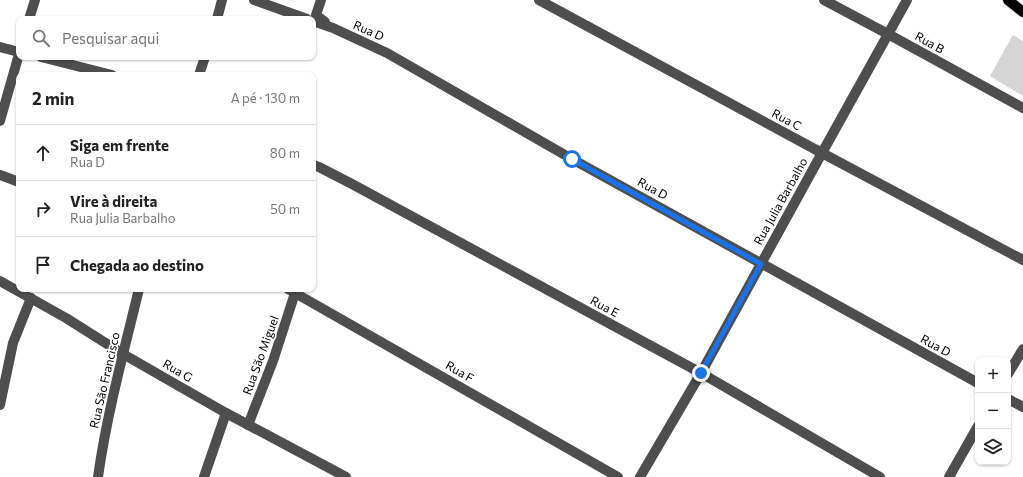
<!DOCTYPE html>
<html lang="pt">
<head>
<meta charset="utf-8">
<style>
	:root { --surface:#fff; --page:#f2f2f2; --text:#222; --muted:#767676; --line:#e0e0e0 }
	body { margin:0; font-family:Commissioner,sans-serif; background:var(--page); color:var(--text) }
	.controls { position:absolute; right:12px; bottom:12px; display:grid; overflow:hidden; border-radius:8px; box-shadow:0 1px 3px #0004 }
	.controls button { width:36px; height:36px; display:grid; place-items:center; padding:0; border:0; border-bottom:1px solid var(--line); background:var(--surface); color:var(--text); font:20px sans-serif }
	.stop { position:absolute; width:12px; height:12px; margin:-9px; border:3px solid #1a73e8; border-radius:50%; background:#fff }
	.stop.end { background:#1a73e8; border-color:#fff; box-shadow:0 1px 4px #0008 }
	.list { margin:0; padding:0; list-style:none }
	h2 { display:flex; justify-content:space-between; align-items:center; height:52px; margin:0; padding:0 16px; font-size:17px }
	h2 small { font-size:13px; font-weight:400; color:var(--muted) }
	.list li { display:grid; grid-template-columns:26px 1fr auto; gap:12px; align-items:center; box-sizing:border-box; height:56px; padding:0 16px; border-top:1px solid var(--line) }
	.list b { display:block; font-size:15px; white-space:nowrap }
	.list p { margin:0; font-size:13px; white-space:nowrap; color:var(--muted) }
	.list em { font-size:13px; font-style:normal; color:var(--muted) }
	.icon { flex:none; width:22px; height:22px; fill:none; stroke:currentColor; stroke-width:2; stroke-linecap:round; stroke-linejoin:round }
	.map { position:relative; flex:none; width:1023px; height:477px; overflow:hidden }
	.search { position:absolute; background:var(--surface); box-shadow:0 1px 3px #0004; left:16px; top:16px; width:300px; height:44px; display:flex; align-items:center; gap:10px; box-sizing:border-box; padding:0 14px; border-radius:8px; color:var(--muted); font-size:15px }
	.panel { position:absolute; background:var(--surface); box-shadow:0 1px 3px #0004; left:16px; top:72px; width:300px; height:220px; border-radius:8px }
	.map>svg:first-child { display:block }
</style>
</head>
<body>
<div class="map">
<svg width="1023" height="477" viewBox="0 0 1023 477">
	<rect width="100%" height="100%" fill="#fff"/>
	<polygon fill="#d5d5d5" points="1013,35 1023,41 1023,96 990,76"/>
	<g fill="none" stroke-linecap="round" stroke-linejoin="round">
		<g stroke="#dbdbdb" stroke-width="12">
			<polyline id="major" points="1008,0 1023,12"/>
		</g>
		<g stroke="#4e4e4e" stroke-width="10">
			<polyline points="254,0 307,19"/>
			<polyline points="321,0 316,15 325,22"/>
			<polyline points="539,0 822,153 1023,260"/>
			<polyline points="824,0 888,34 1023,108"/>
			<polyline points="29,19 35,0"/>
			<polyline points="217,19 222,0"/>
			<polyline points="313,21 333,28 387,53 572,159 978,383"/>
			<polyline points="0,47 19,52"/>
			<polyline points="41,57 112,75"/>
			<polyline points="199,75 205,57"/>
			<polyline points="0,121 19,54"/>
			<polyline points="313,165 319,167 352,184 701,373 880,477"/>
			<polyline points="0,175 19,182"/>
			<polyline points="0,281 66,318 123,354 226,413 346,477"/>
			<polyline points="288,289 618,477"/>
			<polyline points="1008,374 1023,349"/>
			<polyline points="1008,399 1023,407"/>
			<polyline points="0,405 13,343 31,298"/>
			<polyline points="248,425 273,361 295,293"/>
			<path d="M98,477C107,413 124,351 139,289"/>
			<polyline points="204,477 226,413"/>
			<polyline points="640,477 701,373 822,153 907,0"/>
			<polyline points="949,477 978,426"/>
		</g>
		<use href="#major" stroke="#000" stroke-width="10"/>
	</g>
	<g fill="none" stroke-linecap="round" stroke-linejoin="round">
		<polyline stroke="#1a73e8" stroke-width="5" points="572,159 761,264 701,373"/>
	</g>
	<g text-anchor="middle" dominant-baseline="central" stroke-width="3.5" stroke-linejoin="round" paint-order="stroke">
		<g font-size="12" fill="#000" stroke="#fff">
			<text transform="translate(369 30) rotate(24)">Rua D</text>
			<text transform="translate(930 42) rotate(29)">Rua B</text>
			<text transform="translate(787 119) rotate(28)">Rua C</text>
			<text transform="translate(653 188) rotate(29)">Rua D</text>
			<text transform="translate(780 201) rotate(-61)">Rua Julia Barbalho</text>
			<text transform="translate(605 306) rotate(28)">Rua E</text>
			<text transform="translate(936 345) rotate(29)">Rua D</text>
			<text transform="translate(260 355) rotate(-70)">Rua São Miguel</text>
			<text transform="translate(178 370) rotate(30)">Rua G</text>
			<text transform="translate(460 371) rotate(30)">Rua F</text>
			<text transform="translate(104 380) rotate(-77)">Rua São Francisco</text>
		</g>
	</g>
</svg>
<div class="controls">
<button>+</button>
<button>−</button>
<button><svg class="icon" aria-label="layers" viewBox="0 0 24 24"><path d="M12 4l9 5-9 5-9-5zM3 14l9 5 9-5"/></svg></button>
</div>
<div class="stop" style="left:572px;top:159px"></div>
<div class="stop end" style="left:701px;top:373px"></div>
<div class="search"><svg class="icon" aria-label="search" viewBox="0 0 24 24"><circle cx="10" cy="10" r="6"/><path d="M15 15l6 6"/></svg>Pesquisar aqui</div>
<section class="panel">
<h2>2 min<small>A pé · 130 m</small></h2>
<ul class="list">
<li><svg class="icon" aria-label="ahead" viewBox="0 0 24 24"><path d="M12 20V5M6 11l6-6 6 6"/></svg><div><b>Siga em frente</b><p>Rua D</p></div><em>80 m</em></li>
<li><svg class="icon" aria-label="right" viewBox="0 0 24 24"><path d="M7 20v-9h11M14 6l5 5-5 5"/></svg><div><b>Vire à direita</b><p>Rua Julia Barbalho</p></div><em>50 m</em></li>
<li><svg class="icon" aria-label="arrive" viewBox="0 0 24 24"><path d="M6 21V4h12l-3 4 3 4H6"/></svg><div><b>Chegada ao destino</b></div></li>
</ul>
</section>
</div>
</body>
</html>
